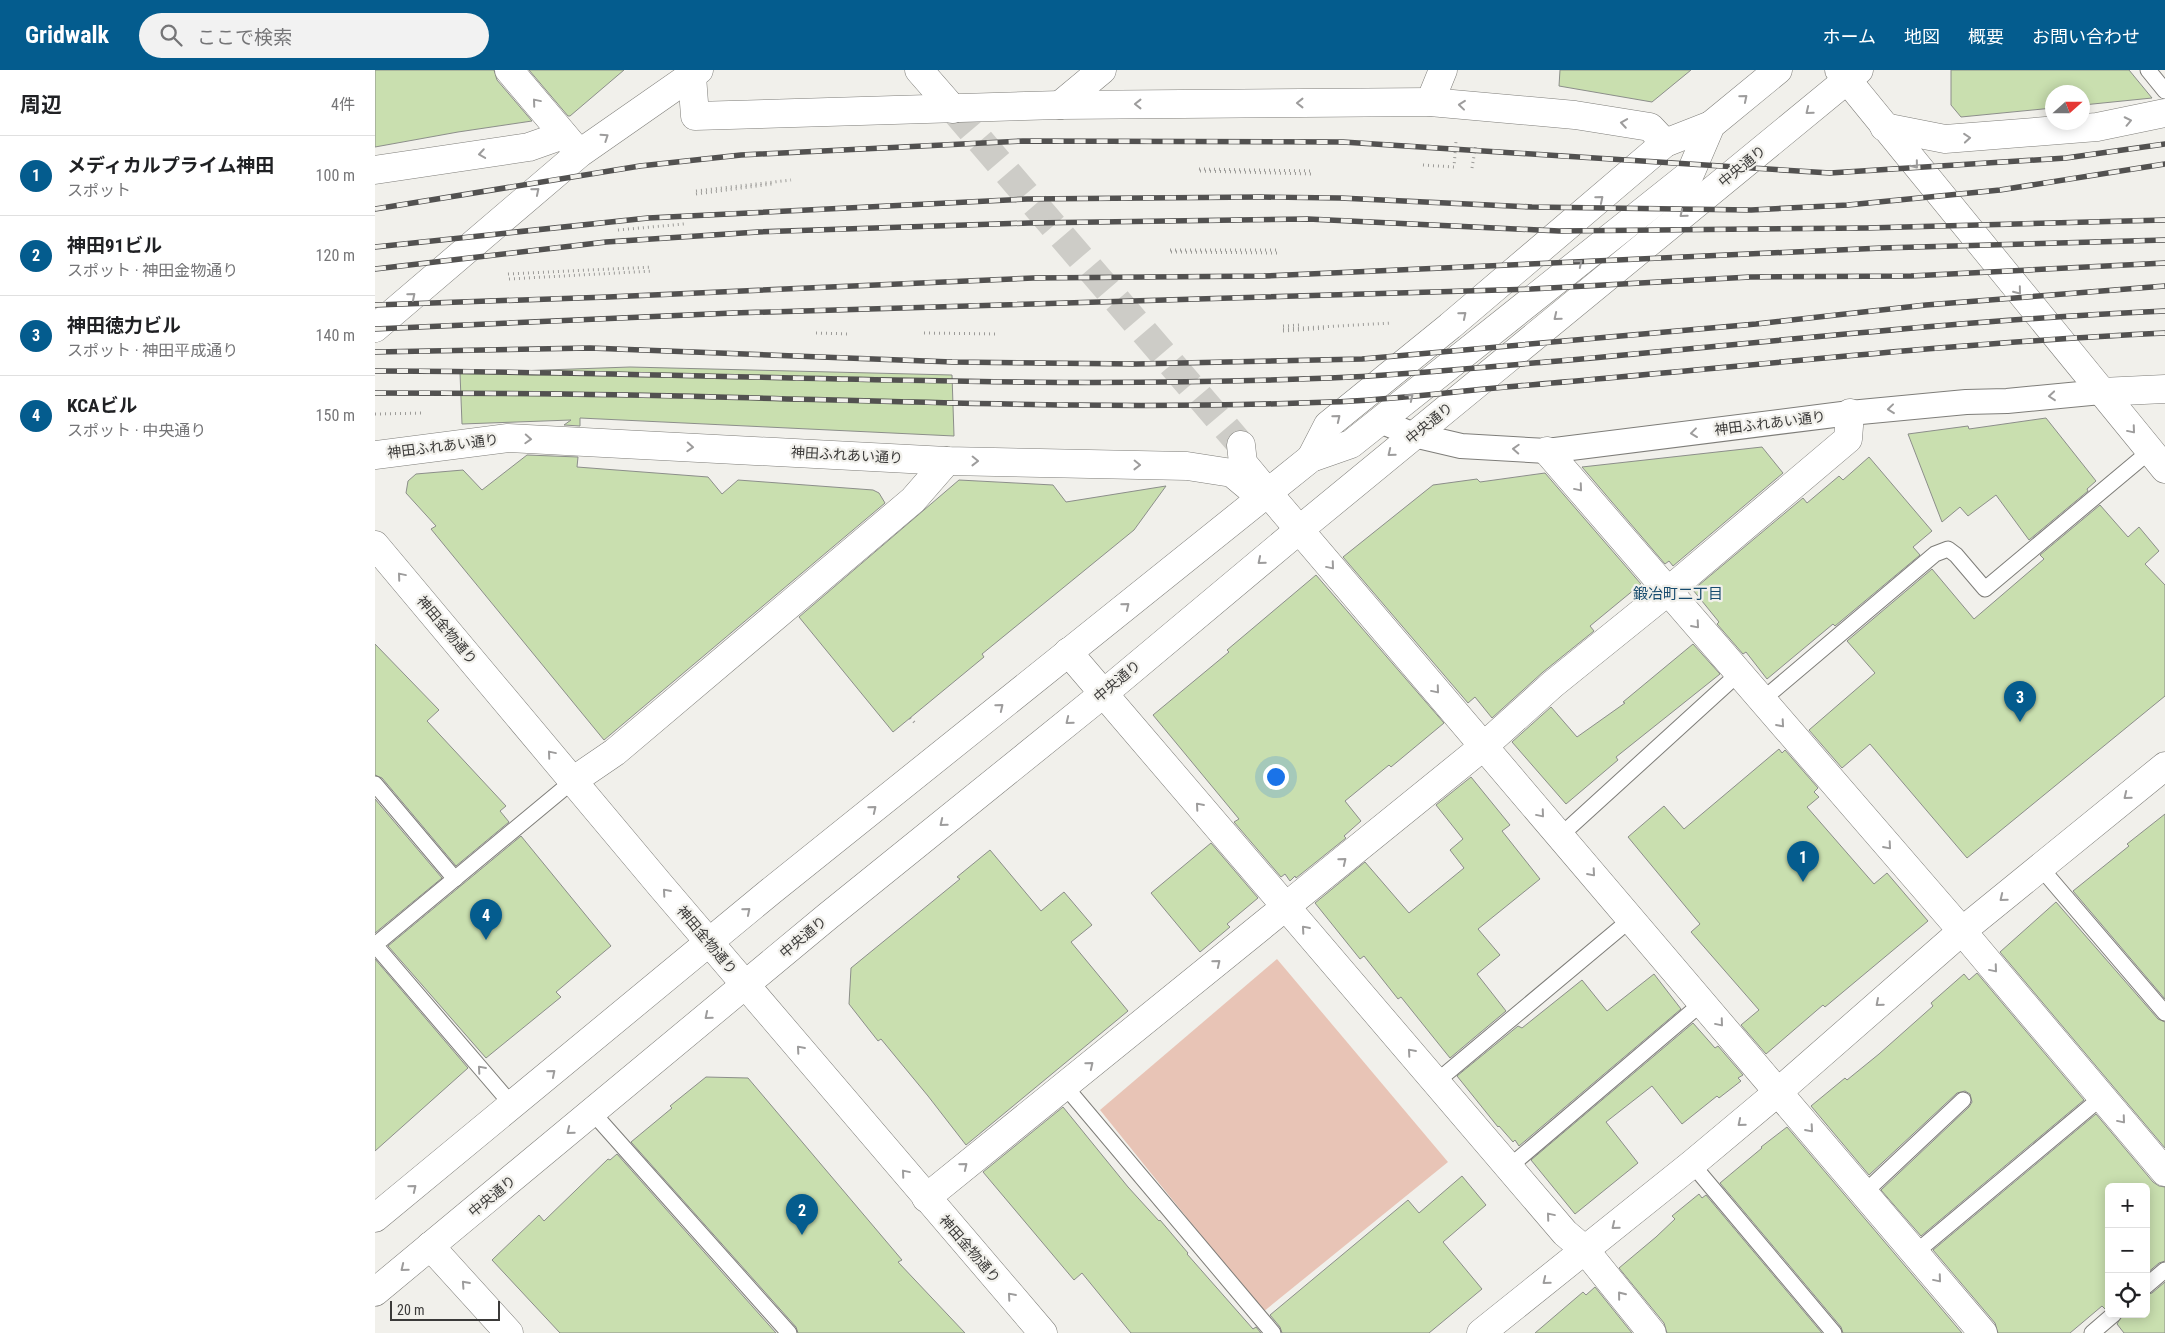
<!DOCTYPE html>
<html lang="ja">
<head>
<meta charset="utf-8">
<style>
	:root { --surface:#fff; --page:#f2f2f2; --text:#202124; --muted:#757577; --line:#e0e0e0; --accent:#045c8e }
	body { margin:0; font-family:"Roboto Condensed","Noto Sans JP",sans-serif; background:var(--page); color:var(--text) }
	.controls { position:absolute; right:15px; bottom:15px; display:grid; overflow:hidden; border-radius:8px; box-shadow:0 2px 12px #0003 }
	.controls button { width:45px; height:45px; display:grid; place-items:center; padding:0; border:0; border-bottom:1px solid var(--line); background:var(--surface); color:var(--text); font:25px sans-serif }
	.compass { position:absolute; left:1670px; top:15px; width:45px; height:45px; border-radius:50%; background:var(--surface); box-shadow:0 2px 12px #0003; rotate:69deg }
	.scale { position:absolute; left:15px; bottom:12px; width:110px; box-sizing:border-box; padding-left:5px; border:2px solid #3b3a39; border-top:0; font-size:14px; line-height:18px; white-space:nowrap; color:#3b3a39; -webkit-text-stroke:4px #f1f0eb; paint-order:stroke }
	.you { position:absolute; left:900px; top:706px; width:18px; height:18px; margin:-12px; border:4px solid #fff; border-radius:50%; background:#1a73e8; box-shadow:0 0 0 8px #1a73e833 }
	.badge { display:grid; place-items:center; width:32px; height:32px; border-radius:50%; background:var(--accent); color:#fff; font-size:16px; font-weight:700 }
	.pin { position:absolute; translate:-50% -41px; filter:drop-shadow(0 1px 2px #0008) }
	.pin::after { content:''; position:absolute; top:26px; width:18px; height:15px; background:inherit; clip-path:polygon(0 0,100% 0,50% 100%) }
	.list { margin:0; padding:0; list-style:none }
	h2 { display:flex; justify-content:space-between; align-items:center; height:65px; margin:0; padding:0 20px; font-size:21px }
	h2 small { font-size:16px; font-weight:400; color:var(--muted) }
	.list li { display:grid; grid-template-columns:32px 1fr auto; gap:15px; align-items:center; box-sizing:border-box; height:80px; padding:0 20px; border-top:1px solid var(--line) }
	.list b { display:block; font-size:19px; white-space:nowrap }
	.list p { margin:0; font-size:16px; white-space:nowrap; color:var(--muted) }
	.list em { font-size:16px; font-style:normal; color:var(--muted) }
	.icon { flex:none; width:28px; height:28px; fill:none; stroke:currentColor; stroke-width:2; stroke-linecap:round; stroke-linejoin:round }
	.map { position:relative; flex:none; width:1790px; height:1263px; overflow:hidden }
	header { display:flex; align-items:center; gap:30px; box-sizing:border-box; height:70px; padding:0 25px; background:var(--accent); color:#fff }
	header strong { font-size:24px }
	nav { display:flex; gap:28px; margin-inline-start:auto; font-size:18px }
	.search { width:350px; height:45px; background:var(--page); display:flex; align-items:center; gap:12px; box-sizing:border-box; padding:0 18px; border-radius:28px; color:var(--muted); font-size:19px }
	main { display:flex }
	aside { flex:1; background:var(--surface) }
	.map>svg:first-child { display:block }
</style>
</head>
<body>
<header>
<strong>Gridwalk</strong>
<div class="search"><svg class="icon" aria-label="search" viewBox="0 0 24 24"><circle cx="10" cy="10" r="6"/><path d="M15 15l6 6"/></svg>ここで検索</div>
<nav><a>ホーム</a><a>地図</a><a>概要</a><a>お問い合わせ</a></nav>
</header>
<main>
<aside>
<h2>周辺<small>4件</small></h2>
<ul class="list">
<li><span class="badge">1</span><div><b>メディカルプライム神田</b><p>スポット</p></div><em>100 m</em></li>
<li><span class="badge">2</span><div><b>神田91ビル</b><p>スポット · 神田金物通り</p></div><em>120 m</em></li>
<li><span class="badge">3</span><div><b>神田徳力ビル</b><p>スポット · 神田平成通り</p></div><em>140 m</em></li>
<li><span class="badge">4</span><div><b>KCAビル</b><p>スポット · 中央通り</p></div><em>150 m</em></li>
</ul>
</aside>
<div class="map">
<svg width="1790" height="1263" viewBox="0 0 1790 1263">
	<rect width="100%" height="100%" fill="#f1f0eb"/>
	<polygon fill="#e8c4b6" points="902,889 1073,1092 888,1242 725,1040"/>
	<g fill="#c9dfaf" stroke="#8c8e8a">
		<polygon points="0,0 119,0 122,10 157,51 83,62 0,77"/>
		<polygon points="154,0 249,0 195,46 193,46"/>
		<polygon points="1185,0 1316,0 1277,32 1184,16"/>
		<polygon points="1576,0 1754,0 1777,28 1708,35 1708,22 1678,22 1678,38 1586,47 1576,35"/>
		<polygon points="255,297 577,305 579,366 205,348 205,356 189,355 196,350 87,354 85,303"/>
		<polygon points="1671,348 1721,411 1712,419 1713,421 1654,470 1621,425 1593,446 1585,437 1567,452 1533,364 1593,356 1594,359"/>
		<polygon points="1387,377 1408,403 1298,496 1294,491 1290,494 1207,397"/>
		<polygon points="152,385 203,387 202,397 333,407 347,424 363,410 498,420 504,423 510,433 229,670 56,459 61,456 31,423 33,411 41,404 88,400 107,420"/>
		<polygon points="1494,387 1557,461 1538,477 1545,485 1460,556 1458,554 1392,609 1371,582 1368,584 1342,554 1344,552 1318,520 1428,428 1432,433 1464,406 1468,410"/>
		<polygon points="1170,403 1266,514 1215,556 1219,561 1168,602 1117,648 1100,627 1093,633 968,487 1058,415 1102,409 1105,412"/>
		<polygon points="584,410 678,415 691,432 791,416 759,460 607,584 609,587 518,662 424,547"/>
		<polygon points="1725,435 1753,467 1764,457 1784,481 1770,494 1790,515 1790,626 1592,788 1495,674 1467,698 1434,660 1500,603 1472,571 1557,499 1599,549 1669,489 1665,485"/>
		<polygon points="941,505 1069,653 1016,697 1014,695 970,731 986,751 969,766 971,768 921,808 920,806 915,811 910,804 906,807 859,752 864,749 778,645 854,582 852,580"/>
		<polygon points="0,574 64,640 52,651 131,736 125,741 134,752 81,796 7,708 0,705"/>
		<polygon points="1318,574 1345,604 1241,687 1243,690 1191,734 1137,672 1176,637 1202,667 1250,633 1248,632"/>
		<polygon points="1404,679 1407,683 1410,680 1443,718 1439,722 1444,727 1432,737 1499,814 1512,803 1553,851 1450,937 1448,935 1391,984 1366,955 1384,940 1316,862 1325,854 1253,767 1289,736 1309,759"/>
		<polygon points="1096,707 1135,755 1127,761 1165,809 1103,859 1125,885 1102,904 1131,941 1075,988 1026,927 1023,929 989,886 985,889 940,833 990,792 1034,843 1089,798 1075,780 1088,769 1061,735"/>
		<polygon points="0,729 67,808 0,863"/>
		<polygon points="1790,744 1790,929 1698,821 1754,776 1752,774"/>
		<polygon points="146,766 236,876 181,922 186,927 111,988 13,876"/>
		<polygon points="836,773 883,828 852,854 855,857 825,882 776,823"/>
		<polygon points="615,780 666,841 689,822 717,855 696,872 753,941 591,1075 553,1026 506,969 503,971 474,934 476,898 585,809 582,807"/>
		<polygon points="1681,832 1783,949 1790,952 1790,1078 1625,882"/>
		<polygon points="0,889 93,998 0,1081"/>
		<polygon points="1602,903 1709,1030 1546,1166 1506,1120 1594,1037 1597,1032 1595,1024 1590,1021 1582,1023 1494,1105 1436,1036 1470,1008 1472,1010 1504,984 1558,936 1556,933 1589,904 1594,910"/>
		<polygon points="1279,904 1306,939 1144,1076 1140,1070 1138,1072 1124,1056 1123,1057 1082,1006 1143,956 1147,958 1207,910 1232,941"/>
		<polygon points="1318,953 1340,978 1343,976 1368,1005 1363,1008 1366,1011 1344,1028 1342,1026 1307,1054 1277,1016 1231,1052 1263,1093 1200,1144 1156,1090"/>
		<polygon points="331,1007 373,1008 527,1190 523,1192 590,1263 423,1263 421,1257 256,1072 297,1038 295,1036"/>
		<polygon points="688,1037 753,1117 784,1151 785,1150 813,1183 812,1184 878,1259 881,1257 886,1263 756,1263 707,1203 699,1210 608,1102"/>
		<polygon points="1721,1044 1778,1112 1784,1116 1790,1117 1790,1191 1784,1193 1771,1204 1771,1117 1734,1117 1734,1236 1730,1239 1727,1236 1695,1263 1623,1263 1620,1253 1558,1180"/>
		<polygon points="1412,1057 1587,1263 1468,1263 1466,1257 1345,1113 1387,1078 1386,1077"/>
		<polygon points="242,1084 401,1263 185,1263 117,1190 164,1145 169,1151 233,1089 235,1090"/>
		<polygon points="1087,1106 1111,1135 1068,1172 1107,1219 1054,1263 907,1263 905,1257 895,1245 1033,1130 1044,1143"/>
		<polygon points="1324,1124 1327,1128 1331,1125 1447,1263 1292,1263 1289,1253 1244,1198 1281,1167 1300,1149 1297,1146"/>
		<polygon points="1790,1212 1790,1263 1749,1263 1742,1254 1748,1244 1771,1244 1771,1225 1777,1223"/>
		<polygon points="1220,1217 1257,1263 1160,1263 1208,1222 1211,1225"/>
	</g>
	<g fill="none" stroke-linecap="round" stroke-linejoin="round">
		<polyline stroke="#cdccc7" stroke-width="28" stroke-dasharray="28 14" stroke-linecap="butt" points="578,39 866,375"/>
		<g stroke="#7e7d79" stroke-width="17">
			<g id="service">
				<polyline points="1773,0 1790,21"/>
				<polyline points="1386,631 1560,484 1573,479 1581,485 1610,519 1775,381"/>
				<polyline points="0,714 80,809"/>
				<polyline points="1185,766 1363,604"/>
				<polyline points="1665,797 1790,943"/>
				<polyline points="1061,1012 1256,849"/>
				<polyline points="689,1015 898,1263"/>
				<polyline points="138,1036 0,875 199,710"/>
				<polyline points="218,1043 414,1263"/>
				<polyline points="1317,1094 1459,1263"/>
				<polyline points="1134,1097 1327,933"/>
				<polyline points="1489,1123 1588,1030"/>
				<polyline points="1540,1183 1727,1027"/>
				<polyline points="1771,1216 1790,1200"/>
				<polyline points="1717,1263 1739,1244"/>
			</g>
		</g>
		<g stroke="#7e7d79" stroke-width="26">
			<polyline id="pedestrian" points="1005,351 1039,365 1086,376 1172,381 1475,343 1591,332 1632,331 1726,322"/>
		</g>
		<g stroke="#7e7d79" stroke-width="29">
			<g id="minor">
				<polyline points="134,0 199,77"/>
				<polyline points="544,0 578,39"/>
				<polyline points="317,6 320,46 685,35 1055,32 1200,45 1275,57 1290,73"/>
				<polyline points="1055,32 1068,0"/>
				<polyline points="685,35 727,0"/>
				<polyline points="1509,57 1570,69 1722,57 1790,43"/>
				<polyline points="0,100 154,77 188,65"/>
				<polyline points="0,258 205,83 324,0"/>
				<polyline points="1726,322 1790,319"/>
				<polyline points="866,375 868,393 893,423 1608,1263"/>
				<polyline points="1172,381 1587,861 1790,1102"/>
				<polyline points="0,385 133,368 572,391 812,396 857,403 881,423"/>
				<polyline points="693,582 1190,1163 1210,1180 1277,1263"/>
				<polyline points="199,710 240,682 538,430 572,391"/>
				<polyline points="551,1128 1109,676 1178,614 1292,522 1473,369 1475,343"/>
				<polyline points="55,1176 134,1263"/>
				<polyline points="1106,1263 1317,1094 1403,1022 1587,861 1790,696"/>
			</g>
		</g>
		<g stroke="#7e7d79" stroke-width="29">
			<g id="tertiary">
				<polyline points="1464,0 1790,399"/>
				<polyline points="0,475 286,816 668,1263"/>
			</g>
		</g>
		<g stroke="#7e7d79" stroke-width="29">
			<g id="trunk">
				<polyline points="936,388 953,355 1075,256 1290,73 1336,55"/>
				<polyline points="0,1148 396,821 936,388 976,374 1315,104 1336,55 1403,0"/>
				<polyline points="0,1222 453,846 728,624 924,460 1484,0"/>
			</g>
		</g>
		<g stroke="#9c9b98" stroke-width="3" stroke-dasharray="1 4" stroke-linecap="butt">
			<polyline points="1048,95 1079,97 1081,71"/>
			<polyline points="1097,98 1101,74"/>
			<polyline points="824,99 938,101"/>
			<polyline points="825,101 937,104"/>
			<polyline points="321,121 416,110"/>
			<polyline points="321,124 397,114"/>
			<polyline points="243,160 309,154"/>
			<polyline points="795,180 903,180"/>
			<polyline points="796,182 903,183"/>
			<polyline points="133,204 277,197"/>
			<polyline points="134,209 278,201"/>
			<polyline points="908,256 924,255"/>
			<polyline points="908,259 1017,253"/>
			<polyline points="908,261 952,258"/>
			<polyline points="441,263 475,264"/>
			<polyline points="549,263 624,264"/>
			<polyline points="0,344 50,343"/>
			<polyline points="535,648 541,654"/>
		</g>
		<use href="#service" stroke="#fff" stroke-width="15"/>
		<use href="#pedestrian" stroke="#fff" stroke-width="24"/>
		<use href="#minor" stroke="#fff" stroke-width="28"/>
		<use href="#tertiary" stroke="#fff" stroke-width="28"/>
		<use href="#trunk" stroke="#fff" stroke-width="28"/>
		<g stroke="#525150" stroke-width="5.5">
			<g id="rail">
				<polyline points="0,139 265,96 366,85 648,71 968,72 1455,103 1691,88 1790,74"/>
				<polyline points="0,177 273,148 652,129 885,127 965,128 1157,137 1376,140 1473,135 1625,120 1790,94"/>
				<polyline points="0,199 231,172 383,162 654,153 933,149 1184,161 1492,158 1790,150"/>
				<polyline points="0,235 233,227 658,208 889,206 1507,178 1790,170"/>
				<polyline points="0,259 358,243 1156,219 1375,207 1536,206 1790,193"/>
				<polyline points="0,282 215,278 577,292 761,294 987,289 1381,254 1551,235 1790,216"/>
				<path d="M0,301C318,301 637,321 955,308C1027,305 1099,298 1171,292C1377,274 1583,250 1790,241"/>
				<path d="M0,323C114,323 228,324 342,327C547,332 751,340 955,332C1018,330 1081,321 1143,316C1359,298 1574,273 1790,263"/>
			</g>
		</g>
		<use href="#rail" stroke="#f1f0eb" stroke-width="4" stroke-dasharray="11" stroke-linecap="butt"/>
	</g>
	<defs><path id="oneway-chevron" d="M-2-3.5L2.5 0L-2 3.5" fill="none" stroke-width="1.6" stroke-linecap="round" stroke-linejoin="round" transform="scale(1.25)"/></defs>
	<g stroke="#9d9c9c">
		<use href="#oneway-chevron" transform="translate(1369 28) rotate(-40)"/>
		<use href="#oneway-chevron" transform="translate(161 32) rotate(-130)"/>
		<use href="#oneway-chevron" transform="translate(925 33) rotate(180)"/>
		<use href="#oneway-chevron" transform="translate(763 34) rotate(180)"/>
		<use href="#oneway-chevron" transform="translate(1087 35) rotate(-174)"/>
		<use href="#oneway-chevron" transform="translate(1434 41) rotate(141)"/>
		<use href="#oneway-chevron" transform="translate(1753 51) rotate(-12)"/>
		<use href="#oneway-chevron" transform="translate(1249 53) rotate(-171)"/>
		<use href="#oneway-chevron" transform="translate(230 67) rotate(-34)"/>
		<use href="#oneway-chevron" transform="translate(1592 68) rotate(-5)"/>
		<use href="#oneway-chevron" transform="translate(107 84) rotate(171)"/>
		<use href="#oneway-chevron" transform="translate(1540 95) rotate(51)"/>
		<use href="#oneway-chevron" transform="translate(161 121) rotate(-40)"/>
		<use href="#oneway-chevron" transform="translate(1225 129) rotate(-40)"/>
		<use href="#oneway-chevron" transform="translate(1308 144) rotate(141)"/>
		<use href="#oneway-chevron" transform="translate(1204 193) rotate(-39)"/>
		<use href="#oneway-chevron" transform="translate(1643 221) rotate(51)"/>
		<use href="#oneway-chevron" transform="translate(37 226) rotate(-40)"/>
		<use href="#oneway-chevron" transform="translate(1088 245) rotate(-40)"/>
		<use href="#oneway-chevron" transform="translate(1182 247) rotate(141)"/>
		<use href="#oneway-chevron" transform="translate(1677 326) rotate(175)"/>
		<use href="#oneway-chevron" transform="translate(1035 327) rotate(-39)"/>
		<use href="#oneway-chevron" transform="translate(1516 339) rotate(174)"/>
		<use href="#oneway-chevron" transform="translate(962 348) rotate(-39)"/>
		<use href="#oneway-chevron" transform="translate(1757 360) rotate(50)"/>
		<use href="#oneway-chevron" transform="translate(1319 363) rotate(173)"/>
		<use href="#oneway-chevron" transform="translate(153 369) rotate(3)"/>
		<use href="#oneway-chevron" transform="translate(315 377) rotate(3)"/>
		<use href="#oneway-chevron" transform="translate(1141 379) rotate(-177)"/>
		<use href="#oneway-chevron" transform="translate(1016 383) rotate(141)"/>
		<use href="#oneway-chevron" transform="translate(600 391) rotate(1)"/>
		<use href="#oneway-chevron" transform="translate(762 395) rotate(1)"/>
		<use href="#oneway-chevron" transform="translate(1204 418) rotate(50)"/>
		<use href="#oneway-chevron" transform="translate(886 491) rotate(140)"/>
		<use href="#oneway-chevron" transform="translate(956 496) rotate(50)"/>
		<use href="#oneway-chevron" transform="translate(26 506) rotate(-130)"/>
		<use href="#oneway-chevron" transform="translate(751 536) rotate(-39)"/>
		<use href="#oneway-chevron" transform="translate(1321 555) rotate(49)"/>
		<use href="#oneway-chevron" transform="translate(1061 620) rotate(50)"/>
		<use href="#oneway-chevron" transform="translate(625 637) rotate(-39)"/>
		<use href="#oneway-chevron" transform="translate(694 651) rotate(141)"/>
		<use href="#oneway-chevron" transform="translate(1406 654) rotate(49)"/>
		<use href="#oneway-chevron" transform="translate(176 684) rotate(-130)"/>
		<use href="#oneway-chevron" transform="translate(1752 726) rotate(141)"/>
		<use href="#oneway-chevron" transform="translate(824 736) rotate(-131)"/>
		<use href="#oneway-chevron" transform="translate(498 739) rotate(-39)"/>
		<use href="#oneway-chevron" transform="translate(1166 744) rotate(50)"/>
		<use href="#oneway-chevron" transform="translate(568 753) rotate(141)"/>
		<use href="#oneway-chevron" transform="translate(1513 776) rotate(49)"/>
		<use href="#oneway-chevron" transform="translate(968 791) rotate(-39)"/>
		<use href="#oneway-chevron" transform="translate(1217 803) rotate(49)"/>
		<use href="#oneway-chevron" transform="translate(291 822) rotate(-131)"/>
		<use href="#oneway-chevron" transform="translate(1628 828) rotate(141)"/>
		<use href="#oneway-chevron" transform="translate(372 841) rotate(-40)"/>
		<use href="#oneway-chevron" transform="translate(930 859) rotate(-131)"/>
		<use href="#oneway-chevron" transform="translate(842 893) rotate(-39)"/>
		<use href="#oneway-chevron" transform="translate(1619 899) rotate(50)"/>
		<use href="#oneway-chevron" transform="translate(1504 933) rotate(139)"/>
		<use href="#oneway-chevron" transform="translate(333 946) rotate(140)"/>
		<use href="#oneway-chevron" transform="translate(1345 953) rotate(50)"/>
		<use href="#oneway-chevron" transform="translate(425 979) rotate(-131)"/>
		<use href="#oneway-chevron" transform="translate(1036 982) rotate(-131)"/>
		<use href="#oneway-chevron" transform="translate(715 995) rotate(-39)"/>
		<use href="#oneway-chevron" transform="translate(106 999) rotate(-131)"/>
		<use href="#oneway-chevron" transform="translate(177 1003) rotate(-40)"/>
		<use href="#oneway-chevron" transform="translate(1747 1050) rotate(50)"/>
		<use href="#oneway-chevron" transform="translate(1366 1053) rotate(140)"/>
		<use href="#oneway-chevron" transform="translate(1435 1059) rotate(49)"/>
		<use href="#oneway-chevron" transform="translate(195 1061) rotate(141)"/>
		<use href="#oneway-chevron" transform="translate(589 1096) rotate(-39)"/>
		<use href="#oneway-chevron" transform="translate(530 1103) rotate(-130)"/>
		<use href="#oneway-chevron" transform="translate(38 1118) rotate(-39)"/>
		<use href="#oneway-chevron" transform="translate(1175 1146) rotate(-130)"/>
		<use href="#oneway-chevron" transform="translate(1240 1156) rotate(141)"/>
		<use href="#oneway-chevron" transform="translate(29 1198) rotate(141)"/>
		<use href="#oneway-chevron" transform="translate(1563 1209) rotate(50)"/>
		<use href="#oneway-chevron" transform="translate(1171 1211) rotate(141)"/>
		<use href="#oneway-chevron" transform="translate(90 1214) rotate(-132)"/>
		<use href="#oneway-chevron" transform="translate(1246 1225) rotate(-129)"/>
		<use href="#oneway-chevron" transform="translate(636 1226) rotate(-131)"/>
	</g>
	<g text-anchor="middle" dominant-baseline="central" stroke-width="4.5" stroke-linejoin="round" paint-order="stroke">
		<g font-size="14" fill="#3b3a39" stroke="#f1f0eb">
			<text transform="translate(1367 96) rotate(-39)">中央通り</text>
			<text transform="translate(1054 353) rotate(-39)">中央通り</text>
			<text transform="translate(1395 353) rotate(-7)">神田ふれあい通り</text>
			<text transform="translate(68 376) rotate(-7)">神田ふれあい通り</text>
			<text transform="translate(472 385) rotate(3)">神田ふれあい通り</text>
			<text transform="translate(72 560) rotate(50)">神田金物通り</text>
			<text transform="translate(742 611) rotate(-40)">中央通り</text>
			<text transform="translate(428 867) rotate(-40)">中央通り</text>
			<text transform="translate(332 870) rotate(50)">神田金物通り</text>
			<text transform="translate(117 1126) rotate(-39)">中央通り</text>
			<text transform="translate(595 1179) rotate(49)">神田金物通り</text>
		</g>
		<g font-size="15" fill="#174b6e" stroke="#f1f0eb">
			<text x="1303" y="524">鍛冶町二丁目</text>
		</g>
	</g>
</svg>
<div class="controls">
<button>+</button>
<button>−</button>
<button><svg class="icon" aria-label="locate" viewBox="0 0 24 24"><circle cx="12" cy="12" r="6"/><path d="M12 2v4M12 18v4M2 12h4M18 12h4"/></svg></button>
</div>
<svg class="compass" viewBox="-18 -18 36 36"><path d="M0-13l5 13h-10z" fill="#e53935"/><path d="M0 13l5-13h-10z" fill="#757577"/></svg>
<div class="scale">20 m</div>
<div class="you"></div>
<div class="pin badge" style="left:1428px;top:812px">1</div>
<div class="pin badge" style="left:427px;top:1165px">2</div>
<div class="pin badge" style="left:1645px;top:652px">3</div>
<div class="pin badge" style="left:111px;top:870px">4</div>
</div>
</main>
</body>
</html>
